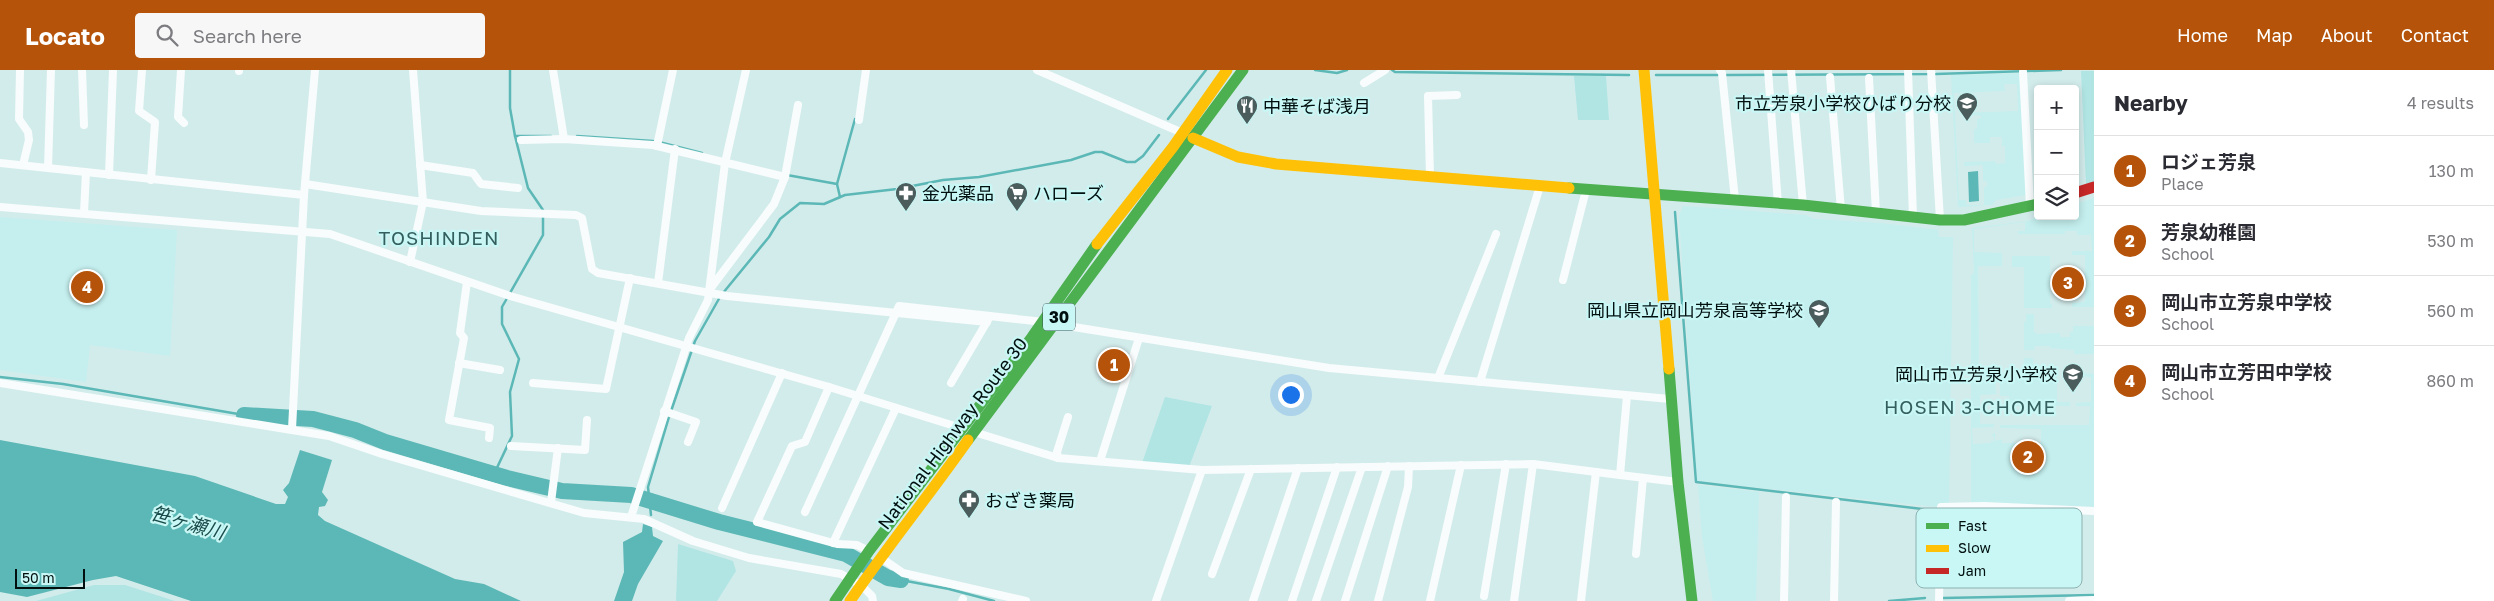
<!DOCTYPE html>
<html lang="en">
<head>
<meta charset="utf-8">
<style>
	:root { --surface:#fff; --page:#f7f7f7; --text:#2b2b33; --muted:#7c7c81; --line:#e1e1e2; --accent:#b45309 }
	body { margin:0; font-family:"Golos Text","Noto Sans JP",sans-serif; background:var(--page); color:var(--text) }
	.controls { position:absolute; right:15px; top:15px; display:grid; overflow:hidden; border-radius:5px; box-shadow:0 2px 8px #0003 }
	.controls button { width:45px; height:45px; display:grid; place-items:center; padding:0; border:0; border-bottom:1px solid var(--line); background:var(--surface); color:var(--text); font:25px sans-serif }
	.scale { position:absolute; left:15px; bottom:12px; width:70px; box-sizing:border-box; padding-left:5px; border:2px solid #010f0f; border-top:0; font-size:14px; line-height:18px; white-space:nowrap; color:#010f0f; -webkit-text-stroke:4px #c8f7f5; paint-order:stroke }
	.you { position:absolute; left:1290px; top:324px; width:18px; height:18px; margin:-12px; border:4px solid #fff; border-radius:50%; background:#1a73e8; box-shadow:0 0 0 8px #1a73e833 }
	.badge { display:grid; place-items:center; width:32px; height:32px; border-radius:50%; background:var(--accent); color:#fff; font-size:16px; font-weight:700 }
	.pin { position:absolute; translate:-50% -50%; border:2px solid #fff; box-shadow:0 1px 5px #0006 }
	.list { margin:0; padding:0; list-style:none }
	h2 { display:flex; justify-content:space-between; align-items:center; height:65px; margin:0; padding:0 20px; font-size:21px }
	h2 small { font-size:16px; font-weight:400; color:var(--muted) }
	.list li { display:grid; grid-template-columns:32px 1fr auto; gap:15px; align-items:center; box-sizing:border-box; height:70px; padding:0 20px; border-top:1px solid var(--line) }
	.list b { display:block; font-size:19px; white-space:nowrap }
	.list p { margin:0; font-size:16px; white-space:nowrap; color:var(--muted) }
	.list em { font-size:16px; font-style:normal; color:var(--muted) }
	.icon { flex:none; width:28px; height:28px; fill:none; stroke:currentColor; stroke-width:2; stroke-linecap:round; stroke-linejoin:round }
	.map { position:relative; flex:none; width:2094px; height:531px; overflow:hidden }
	header { display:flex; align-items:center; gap:30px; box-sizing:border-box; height:70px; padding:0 25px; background:var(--accent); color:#fff }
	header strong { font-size:24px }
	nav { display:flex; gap:28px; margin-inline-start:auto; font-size:18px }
	.search { width:350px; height:45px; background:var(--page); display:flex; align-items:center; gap:12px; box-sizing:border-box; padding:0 18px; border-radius:5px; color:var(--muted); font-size:19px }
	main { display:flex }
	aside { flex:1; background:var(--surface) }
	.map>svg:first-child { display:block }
</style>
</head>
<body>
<header>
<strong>Locato</strong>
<div class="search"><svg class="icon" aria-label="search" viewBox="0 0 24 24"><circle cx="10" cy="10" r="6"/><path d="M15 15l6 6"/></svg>Search here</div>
<nav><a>Home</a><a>Map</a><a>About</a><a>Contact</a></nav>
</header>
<main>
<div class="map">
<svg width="2094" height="531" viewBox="0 0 2094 531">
	<rect width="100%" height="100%" fill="#d2eceb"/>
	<g fill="#c4efee" fill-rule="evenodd">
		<path d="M2021,3L2026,125L1996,130L1992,135L1958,137L1951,5ZM2004,14H2017L2018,41L1962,43L1981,46V48L1977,49V59H1974V73H1990V67H2002V76H2005V93L1996,94L1995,91L1964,92V96L1983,95V111H1987V117H1984V135H1967L1965,130H1959L1954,23L2005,21Z"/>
		<polygon points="2094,128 2094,237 2072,237 2072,233 2085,232 2085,185 2072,185 2072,181 2092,181 2091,165 2077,165 2077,161 2065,161 2065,164 2018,164 2018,161 2025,161 2025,152 1974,159 1974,182 2002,183 2002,196 1978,196 1979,305 1995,305 1996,324 1980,325 1980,354 1994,354 1994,357 1972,358 1973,374 1991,373 1991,371 1994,371 1994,367 1991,365 1995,363 1995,371 2002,369 2002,373 2020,373 2020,362 2021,373 2041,373 2041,359 2000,358 2000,355 2089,355 2090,336 2076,336 2076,333 2091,332 2091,307 2077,306 2077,303 2094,304 2094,437 1971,432 1971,205 1974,203 1972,158 2028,151 2039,146 2075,146 2075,134"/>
		<polygon points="1683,136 1806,145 1814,149 1881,153 1938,160 1939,167 1953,167 1949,435 1938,437 1697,411 1679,146"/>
		<polygon points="0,147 177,160 170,286 90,275 86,312 0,300"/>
		<polygon points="2012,186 2050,186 2050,233 2052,234 2052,238 2024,238 2024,197 2012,197"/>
		<polygon points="2026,244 2034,244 2034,262 2038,264 2060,263 2060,267 2070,267 2070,262 2073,262 2073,256 2094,256 2094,284 2074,284 2074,280 2050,278 2050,276 2035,276 2034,280 2024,280 2024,252 2026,251"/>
		<polygon points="2024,288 2033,288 2033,307 2057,307 2057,332 2070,332 2070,336 2010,336 2009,326 2000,326 2000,305 2023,305"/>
		<polygon points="1698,415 1759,422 1756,531 1713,531 1702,467"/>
	</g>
	<g fill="#b0e5e4">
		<polygon points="2081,1 2094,1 2094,112 2086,114"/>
		<polygon points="1574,6 1606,6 1609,50 1578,50"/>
		<polygon points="1165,327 1212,336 1189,397 1142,393"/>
		<polygon points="678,474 733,491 736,501 717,531 676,531"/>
		<polygon points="94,515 125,515 175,531 36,531"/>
	</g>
	<g fill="#5cb8b6">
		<polygon points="1978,101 1979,131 1969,132 1968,102"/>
		<polygon points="0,370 195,406 276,434 285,434 288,427 283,420 289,413 300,380 332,390 322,422 328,430 325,436 319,437 318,445 325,451 455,509 484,514 521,531 191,531 116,506 93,510 27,527 0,522"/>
		<polygon points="643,454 652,457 653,466 663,471 638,514 632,531 614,531 624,502 623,472 642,462"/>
	</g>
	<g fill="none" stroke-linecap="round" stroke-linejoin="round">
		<g stroke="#5cb8b6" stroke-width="2.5">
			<polyline points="1315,0 1337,3 1347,0"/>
			<polyline points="1392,0 1395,2 1629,5"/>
			<polyline points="1656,5 1718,5"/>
			<polyline points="1726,5 1936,4 2061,0"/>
			<polyline points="1168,49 1206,0"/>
			<polyline points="515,66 551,66"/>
			<polyline points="577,66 653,71"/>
			<polyline points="659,72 702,83"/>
			<polyline points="787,105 837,114 840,127"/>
			<polyline points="837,114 855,49"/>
			<polyline points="1675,142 1696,412 1939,441"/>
			<polyline points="723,223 769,167 780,149 800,133 824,134 845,125 897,119 943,110 979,107 1071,90 1095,82 1102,82 1127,92 1135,92 1143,86 1159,65"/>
			<polyline points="0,307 63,314 244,345"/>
			<polyline points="494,404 512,366 510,322 519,289 502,254 502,237 543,165 543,140 528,118 515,66 510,38 510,0"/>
			<polyline points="651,445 648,417 669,347 695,271 720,227"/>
			<polyline points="901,510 949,519 994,531"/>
			<polyline points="1943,528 2094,525"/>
			<polyline points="1889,531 1925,528"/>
		</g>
		<polyline stroke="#5cb8b6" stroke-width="16" points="244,345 313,349 355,360 385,372 507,408 562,421 631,425 719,452 846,484 888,508 901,510"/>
		<g stroke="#f8fcfc" stroke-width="8">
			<polyline points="20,0 19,49 28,62 29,70 23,95"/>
			<polyline points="82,0 84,55"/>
			<polyline points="142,0 139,41 155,52 151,110"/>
			<polyline points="181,0 178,47 184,53"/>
			<polyline points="553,0 564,69"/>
			<polyline points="1037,0 1185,64"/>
			<polyline points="1720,0 1722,3 1735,130"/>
			<polyline points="1768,0 1778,134"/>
			<polyline points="1791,0 1803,135"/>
			<polyline points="1908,0 1913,147"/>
			<polyline points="1931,0 1940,150"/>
			<polyline points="239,1 239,0"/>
			<polyline points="2023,2 2030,136"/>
			<polyline points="1830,7 1841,140"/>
			<polyline points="1869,8 1876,143"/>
			<polyline points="1364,13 1385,0"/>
			<polyline points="859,50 866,0"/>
			<polyline points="521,70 564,69 653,75 785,107"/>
			<polyline points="657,76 673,0"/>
			<polyline points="0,93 304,125"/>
			<polyline points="420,95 473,103 481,114 518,118"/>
			<polyline points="48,98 51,0"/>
			<polyline points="109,105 113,0"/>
			<polyline points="1430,107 1428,26 1457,25"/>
			<polyline points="305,114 481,141 576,145 582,148 592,199 598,203 727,226 987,252"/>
			<polyline points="0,137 330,164 510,226 829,317 1058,388 1202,400 1533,394 1620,405 1627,326"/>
			<polyline points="84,143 86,102"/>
			<polyline points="410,192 423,132 413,0"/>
			<polyline points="1563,210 1586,120"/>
			<polyline points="467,212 460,263 464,268 449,350 490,358 489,368"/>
			<polyline points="658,213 675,79"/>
			<polyline points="710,219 774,134 785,107 798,35"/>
			<polyline points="1055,254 1329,298 1670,329"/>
			<polyline points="459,293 500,300"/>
			<polyline points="1438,308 1496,164"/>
			<polyline points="1480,312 1540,116"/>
			<polyline points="0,313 329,366 382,384 584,443 644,449 693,471 749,488 841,504 861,515 872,526 873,531"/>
			<polyline points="533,313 606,319 630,208"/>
			<polyline points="951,313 988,250"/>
			<polyline points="829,317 805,372 792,376 757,452 837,474 857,475 869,481"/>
			<polyline points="664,341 696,352 688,372"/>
			<polyline points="292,359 304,125 315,0"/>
			<polyline points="511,376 585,380 587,350"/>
			<polyline points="1058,388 1057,382 1068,347"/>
			<polyline points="1100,391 1139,268"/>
			<polyline points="1620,405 1678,412"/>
			<polyline points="551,432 558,378"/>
			<polyline points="722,438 782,303"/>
			<polyline points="805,442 899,236 1044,252"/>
			<polyline points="631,447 689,268 708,230 725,93 746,0"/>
			<polyline points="833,473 896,338"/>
			<polyline points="1636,484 1643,408"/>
			<polyline points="880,487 903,503 1026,531"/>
			<polyline points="1212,504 1251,399"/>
			<polyline points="1484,526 1506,394"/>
			<polyline points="962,531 963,529"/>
			<polyline points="1156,531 1202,400"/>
			<polyline points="1253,531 1298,398"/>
			<polyline points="1292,531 1337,397"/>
			<polyline points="1316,531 1362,397"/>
			<polyline points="1345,531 1388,396"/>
			<polyline points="1378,531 1408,417 1409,396"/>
			<polyline points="1430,531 1461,395"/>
			<polyline points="1514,531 1533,394"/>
			<polyline points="1581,531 1596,402"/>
			<polyline points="1784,531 1786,427"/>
			<polyline points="1834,531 1836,432"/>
			<polyline points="1939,531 1941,437 1984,436 2094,441"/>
			<polyline points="2069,531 2094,530"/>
		</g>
		<g stroke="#4caf50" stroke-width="11">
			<polyline points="1569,118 1803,135 1940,150 1964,150 2038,134"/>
			<polyline points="1669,299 1678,412 1692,531"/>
			<polyline points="968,370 1243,0"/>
			<polyline points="835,531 869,481 1032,267 1097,174"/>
		</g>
		<g stroke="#ffc107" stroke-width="11">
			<polyline points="1644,0 1669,299"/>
			<polyline points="1193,68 1238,87 1276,94 1569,118"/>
			<polyline points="1097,174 1173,77 1227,0"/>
			<path d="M850,531C888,476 930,424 968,370"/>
		</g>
		<polyline stroke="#c62828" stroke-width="11" points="2075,123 2094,117"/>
	</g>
	<defs>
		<g id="school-pin" transform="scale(1.125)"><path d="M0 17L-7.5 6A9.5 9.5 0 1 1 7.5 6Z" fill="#4a5c5c" stroke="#c8f7f5"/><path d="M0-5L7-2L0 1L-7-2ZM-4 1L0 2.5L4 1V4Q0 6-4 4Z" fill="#fff"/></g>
		<g id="restaurant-pin" transform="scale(1.125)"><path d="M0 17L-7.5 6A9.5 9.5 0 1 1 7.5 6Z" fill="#4a5c5c" stroke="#c8f7f5"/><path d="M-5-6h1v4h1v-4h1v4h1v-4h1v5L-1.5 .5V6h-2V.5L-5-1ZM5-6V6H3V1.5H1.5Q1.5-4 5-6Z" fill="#fff"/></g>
		<g id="pharmacy-pin" transform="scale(1.125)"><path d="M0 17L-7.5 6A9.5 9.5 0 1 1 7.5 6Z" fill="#4a5c5c" stroke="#c8f7f5"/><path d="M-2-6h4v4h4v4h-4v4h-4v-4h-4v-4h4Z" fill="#fff"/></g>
		<g id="supermarket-pin" transform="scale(1.125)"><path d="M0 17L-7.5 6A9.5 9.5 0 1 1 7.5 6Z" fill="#4a5c5c" stroke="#c8f7f5"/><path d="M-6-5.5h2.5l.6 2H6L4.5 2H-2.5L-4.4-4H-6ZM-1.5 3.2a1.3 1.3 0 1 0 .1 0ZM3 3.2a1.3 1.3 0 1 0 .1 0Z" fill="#fff"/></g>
	</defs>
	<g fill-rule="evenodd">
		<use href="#school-pin" x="1967" y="33"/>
		<use href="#restaurant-pin" x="1247" y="36"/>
		<use href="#pharmacy-pin" x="906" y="123"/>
		<use href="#supermarket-pin" x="1017" y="123"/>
		<use href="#school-pin" x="1819" y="240"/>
		<use href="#school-pin" x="2073" y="304"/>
		<use href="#pharmacy-pin" x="969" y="430"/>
	</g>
	<g text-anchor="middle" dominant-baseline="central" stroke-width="4.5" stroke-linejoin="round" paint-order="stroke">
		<rect fill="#c8f7f5" stroke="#3d5554" stroke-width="1" x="1043" y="233.5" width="32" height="27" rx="4"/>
		<g font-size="16" font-weight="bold" fill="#010f0f">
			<text x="1059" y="247">30</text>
		</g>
		<g font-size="18" fill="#010f0f" stroke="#c8f7f5" text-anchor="start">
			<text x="1951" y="33" text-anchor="end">市立芳泉小学校ひばり分校</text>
			<text x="1263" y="36">中華そば浅月</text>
			<text x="922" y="123">金光薬品</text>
			<text x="1033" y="123">ハローズ</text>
			<text x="1803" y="240" text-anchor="end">岡山県立岡山芳泉高等学校</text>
			<text x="2057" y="304" text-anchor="end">岡山市立芳泉小学校</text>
			<text x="985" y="430">おざき薬局</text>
		</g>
		<g font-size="18" fill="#010f0f" stroke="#c8f7f5">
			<text transform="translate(952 363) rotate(-53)">National Highway Route 30</text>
		</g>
		<g font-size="19" letter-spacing="1" fill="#345f5e" stroke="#c8f7f5">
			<text x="439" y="167">TOSHINDEN</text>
			<text x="1970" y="336">HOSEN 3-CHOME</text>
		</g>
		<g font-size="19" font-style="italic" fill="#1a4c4b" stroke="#c8f7f5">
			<text transform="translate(188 452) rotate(16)">笹ヶ瀬川</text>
		</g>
	</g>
	<rect x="1916" y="438" width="166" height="80" rx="8" fill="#c8f7f5" stroke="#8cb1b0" stroke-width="1"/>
	<rect x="1926" y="453" width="23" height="6" fill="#4caf50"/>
	<rect x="1926" y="475" width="23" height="7" fill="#ffc107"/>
	<rect x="1926" y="498" width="23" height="6" fill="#c62828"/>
	<g font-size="14" fill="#010f0f">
		<text x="1958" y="461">Fast</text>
		<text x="1958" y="483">Slow</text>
		<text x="1958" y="506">Jam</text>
	</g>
</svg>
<div class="controls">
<button>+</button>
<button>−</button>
<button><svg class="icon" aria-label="layers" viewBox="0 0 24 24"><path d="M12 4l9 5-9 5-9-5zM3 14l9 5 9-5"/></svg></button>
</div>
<div class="scale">50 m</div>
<div class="you"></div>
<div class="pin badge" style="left:1114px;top:295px">1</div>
<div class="pin badge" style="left:2028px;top:387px">2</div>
<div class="pin badge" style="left:2068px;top:213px">3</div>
<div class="pin badge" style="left:87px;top:217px">4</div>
</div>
<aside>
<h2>Nearby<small>4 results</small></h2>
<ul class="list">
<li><span class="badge">1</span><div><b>ロジェ芳泉</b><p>Place</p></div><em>130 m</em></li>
<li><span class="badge">2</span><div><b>芳泉幼稚園</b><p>School</p></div><em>530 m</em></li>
<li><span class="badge">3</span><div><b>岡山市立芳泉中学校</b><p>School</p></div><em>560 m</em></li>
<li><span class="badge">4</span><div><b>岡山市立芳田中学校</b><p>School</p></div><em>860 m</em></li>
</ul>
</aside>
</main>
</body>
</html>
